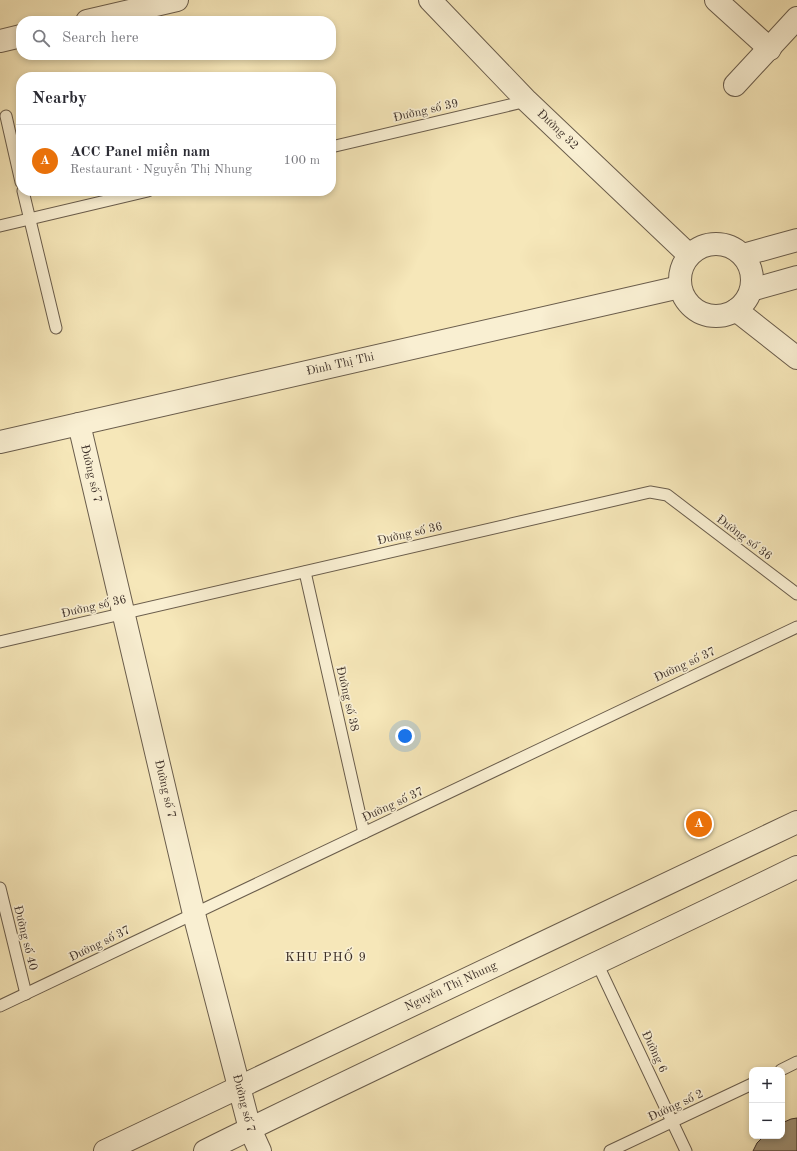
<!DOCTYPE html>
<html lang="en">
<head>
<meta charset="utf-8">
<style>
	:root { --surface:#fff; --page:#f7f7f7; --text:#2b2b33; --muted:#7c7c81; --line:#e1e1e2; --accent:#b45309 }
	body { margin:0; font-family:"Old Standard TT",serif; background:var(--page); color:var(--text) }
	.controls { position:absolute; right:12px; bottom:12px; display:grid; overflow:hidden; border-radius:8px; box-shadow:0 2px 6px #0003 }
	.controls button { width:36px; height:36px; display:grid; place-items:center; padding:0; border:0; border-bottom:1px solid var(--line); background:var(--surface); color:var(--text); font:20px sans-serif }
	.you { position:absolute; left:405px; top:736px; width:14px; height:14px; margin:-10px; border:3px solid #fff; border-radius:50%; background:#1a73e8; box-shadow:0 0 0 6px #1a73e833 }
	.badge { display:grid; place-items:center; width:26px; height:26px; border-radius:50%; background:var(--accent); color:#fff; font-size:13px; font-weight:700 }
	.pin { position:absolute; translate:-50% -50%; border:2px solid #fff; box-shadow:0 1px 4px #0006 }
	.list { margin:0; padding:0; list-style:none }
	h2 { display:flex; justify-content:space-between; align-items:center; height:52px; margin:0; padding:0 16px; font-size:17px }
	h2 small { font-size:13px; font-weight:400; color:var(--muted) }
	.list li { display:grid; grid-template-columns:26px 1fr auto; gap:12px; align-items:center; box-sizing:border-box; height:72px; padding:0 16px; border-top:1px solid var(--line) }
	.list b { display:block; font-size:15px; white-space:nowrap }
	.list p { margin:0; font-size:13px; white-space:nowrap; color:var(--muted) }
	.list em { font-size:13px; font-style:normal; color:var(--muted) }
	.icon { flex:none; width:22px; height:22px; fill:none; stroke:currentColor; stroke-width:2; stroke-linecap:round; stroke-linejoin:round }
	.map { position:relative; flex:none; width:797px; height:1151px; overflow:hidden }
	.search { position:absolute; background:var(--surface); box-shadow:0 2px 6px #0003; left:16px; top:16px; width:320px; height:44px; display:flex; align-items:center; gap:10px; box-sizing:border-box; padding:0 14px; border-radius:16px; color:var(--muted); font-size:15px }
	.panel { position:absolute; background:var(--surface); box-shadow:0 2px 6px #0003; left:16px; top:72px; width:320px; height:124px; border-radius:16px }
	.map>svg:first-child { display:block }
</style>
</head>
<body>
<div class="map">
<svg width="797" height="1151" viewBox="0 0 797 1151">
	<rect width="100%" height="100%" fill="#f6e7b9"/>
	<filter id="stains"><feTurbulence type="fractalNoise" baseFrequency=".005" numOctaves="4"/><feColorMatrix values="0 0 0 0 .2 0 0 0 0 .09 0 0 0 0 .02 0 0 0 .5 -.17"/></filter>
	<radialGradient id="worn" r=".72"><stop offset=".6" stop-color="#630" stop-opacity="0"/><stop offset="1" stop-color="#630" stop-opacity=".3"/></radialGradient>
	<polygon fill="#9d8f73" stroke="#3c2f28" points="797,1118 797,1151 753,1151 757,1143 764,1136 782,1136 782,1123 791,1119"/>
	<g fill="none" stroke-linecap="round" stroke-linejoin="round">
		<g stroke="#6a5d4c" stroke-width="13">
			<g id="service">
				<polyline points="6,116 21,182"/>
				<polyline points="331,147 527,101"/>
				<polyline points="23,191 56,328"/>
				<polyline points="0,226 148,191"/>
				<polyline points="305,572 364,833"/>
				<polyline points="0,642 650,492 667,495 797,594"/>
				<polyline points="0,888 26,994"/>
				<polyline points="597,963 686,1151"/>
				<polyline points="0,1006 797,627"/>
				<polyline points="781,1070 797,1062"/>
				<polyline points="610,1151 752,1084"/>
			</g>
		</g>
		<g stroke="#6a5d4c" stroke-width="24">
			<g id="minor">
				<path id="s1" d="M430,0L527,101L689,255"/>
				<polyline points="716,0 770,49"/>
				<polyline points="87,21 177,0"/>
				<polyline points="0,41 21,36"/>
				<polyline points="735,85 797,18"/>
				<polyline points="736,310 797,358"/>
				<path id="s2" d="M79,424L194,914L250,1129L260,1151"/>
			</g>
		</g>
		<g stroke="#6a5d4c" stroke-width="24">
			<g id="tertiary">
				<circle cx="716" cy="280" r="36"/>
				<polyline points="743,255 797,240"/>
				<polyline points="751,290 797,277"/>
				<path id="s3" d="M0,442L680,287"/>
				<path id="s4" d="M105,1151L797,822"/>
				<path d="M205,1151C401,1054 600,963 797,867"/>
			</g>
		</g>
		<use href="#service" stroke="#f9efd2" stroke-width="11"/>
		<use href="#minor" stroke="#f9efd2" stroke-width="22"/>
		<use href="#tertiary" stroke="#f9efd2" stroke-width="22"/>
	</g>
	<g text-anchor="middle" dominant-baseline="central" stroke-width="3.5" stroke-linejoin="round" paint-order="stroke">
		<g font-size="12" fill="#3c2f28" stroke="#f9efd2">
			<text transform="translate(426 111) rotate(-13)">Đường số 39</text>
			<text stroke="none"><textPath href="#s1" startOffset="182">Đường 32</textPath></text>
			<text stroke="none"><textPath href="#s3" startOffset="349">Đinh Thị Thi</textPath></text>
			<text stroke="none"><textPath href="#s2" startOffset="51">Đường số 7</textPath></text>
			<text transform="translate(410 534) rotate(-13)">Đường số 36</text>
			<text transform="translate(744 538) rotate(37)">Đường số 36</text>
			<text transform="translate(94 607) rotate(-13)">Đường số 36</text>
			<text transform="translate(685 665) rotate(-25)">Đường số 37</text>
			<text transform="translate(347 699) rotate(77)">Đường số 38</text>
			<text stroke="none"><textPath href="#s2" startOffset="375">Đường số 7</textPath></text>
			<text transform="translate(393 805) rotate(-25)">Đường số 37</text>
			<text transform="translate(25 938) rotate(76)">Đường số 40</text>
			<text transform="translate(100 944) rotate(-26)">Đường số 37</text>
			<text stroke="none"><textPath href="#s4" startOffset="383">Nguyễn Thị Nhung</textPath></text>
			<text transform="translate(654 1052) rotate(65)">Đường 6</text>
			<text stroke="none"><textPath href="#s2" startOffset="699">Đường số 7</textPath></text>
			<text transform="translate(676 1106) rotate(-25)">Đường số 2</text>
		</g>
		<g font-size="13" letter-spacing="1" fill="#3c2f28" stroke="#f9efd2">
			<text x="326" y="957">KHU PHỐ 9</text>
		</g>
	</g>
	<rect width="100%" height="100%" filter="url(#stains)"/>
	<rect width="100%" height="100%" fill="url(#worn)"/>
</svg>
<div class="controls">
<button>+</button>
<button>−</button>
</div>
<div class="you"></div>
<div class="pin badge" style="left:699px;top:824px;background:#e8710a">A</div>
<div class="search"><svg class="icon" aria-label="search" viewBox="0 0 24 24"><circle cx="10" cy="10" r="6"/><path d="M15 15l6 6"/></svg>Search here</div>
<section class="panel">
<h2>Nearby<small></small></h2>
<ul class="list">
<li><span class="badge" style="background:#e8710a">A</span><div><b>ACC Panel miền nam</b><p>Restaurant · Nguyễn Thị Nhung</p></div><em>100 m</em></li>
</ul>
</section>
</div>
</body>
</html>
